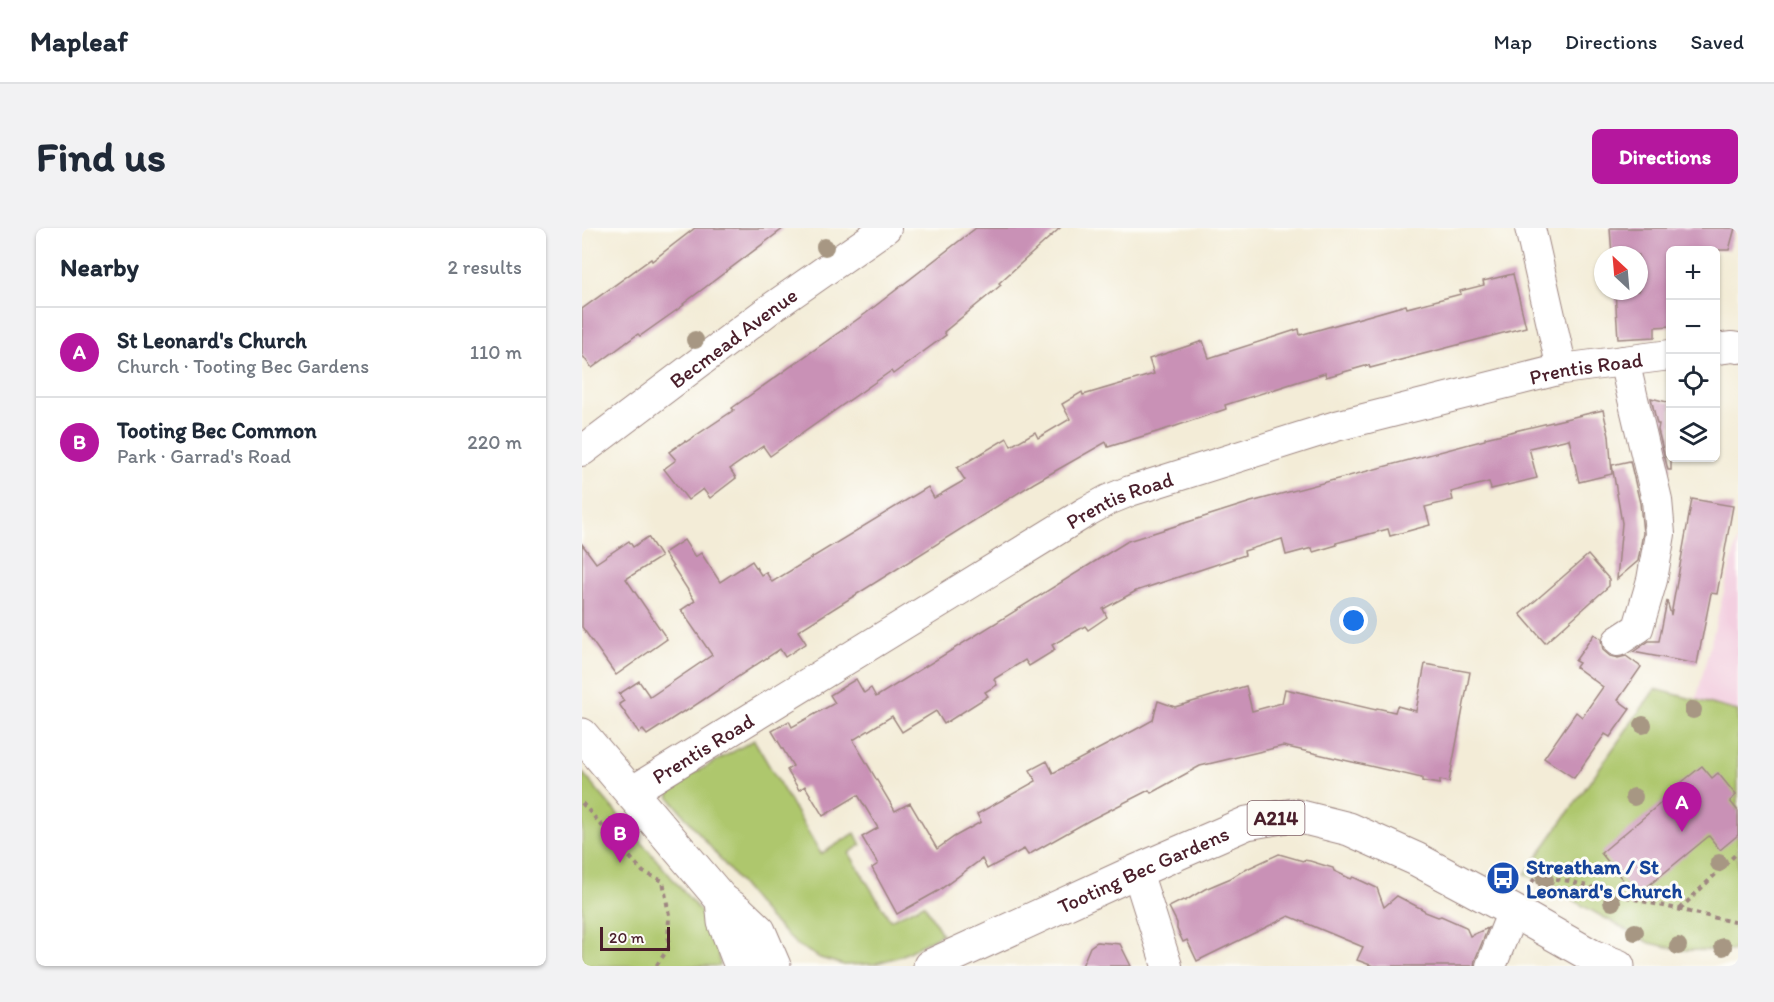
<!DOCTYPE html>
<html lang="en">
<head>
<meta charset="utf-8">
<style>
	:root { --surface:#fff; --page:#f2f2f3; --text:#1f2937; --muted:#747a83; --line:#e0e1e3; --accent:#b5179e }
	body { margin:0; font-family:Itim,sans-serif; background:var(--page); color:var(--text) }
	.controls { position:absolute; right:18px; top:18px; display:grid; overflow:hidden; border-radius:9px; box-shadow:0 2px 4px #0004 }
	.controls button { width:54px; height:54px; display:grid; place-items:center; padding:0; border:0; border-bottom:2px solid var(--line); background:var(--surface); color:var(--text); font:30px sans-serif }
	.compass { position:absolute; left:1012px; top:18px; width:54px; height:54px; border-radius:50%; background:var(--surface); box-shadow:0 2px 4px #0004; rotate:334deg }
	.scale { position:absolute; left:18px; bottom:15px; width:70px; box-sizing:border-box; padding-left:6px; border:3px solid #4a1f2b; border-top:0; font-size:16px; line-height:21px; white-space:nowrap; color:#4a1f2b; -webkit-text-stroke:4px #fdfcf7; paint-order:stroke }
	.you { position:absolute; left:772px; top:393px; width:21px; height:21px; margin:-15px; border:4px solid #fff; border-radius:50%; background:#1a73e8; box-shadow:0 0 0 9px #1a73e833 }
	.badge { display:grid; place-items:center; width:39px; height:39px; border-radius:50%; background:var(--accent); color:#fff; font-size:20px; font-weight:700 }
	.pin { position:absolute; translate:-50% -50px; filter:drop-shadow(0 2px 3px #0008) }
	.pin::after { content:''; position:absolute; top:32px; width:21px; height:18px; background:inherit; clip-path:polygon(0 0,100% 0,50% 100%) }
	.list { margin:0; padding:0; list-style:none }
	h2 { display:flex; justify-content:space-between; align-items:center; height:78px; margin:0; padding:0 24px; font-size:26px }
	h2 small { font-size:20px; font-weight:400; color:var(--muted) }
	.list li { display:grid; grid-template-columns:39px 1fr auto; gap:18px; align-items:center; box-sizing:border-box; height:90px; padding:0 24px; border-top:2px solid var(--line) }
	.list b { display:block; font-size:22px; white-space:nowrap }
	.list p { margin:0; font-size:20px; white-space:nowrap; color:var(--muted) }
	.list em { font-size:20px; font-style:normal; color:var(--muted) }
	.icon { flex:none; width:33px; height:33px; fill:none; stroke:currentColor; stroke-width:2; stroke-linecap:round; stroke-linejoin:round }
	.map { position:relative; flex:none; width:1156px; height:738px; overflow:hidden; border-radius:9px }
	header { display:flex; align-items:center; gap:36px; box-sizing:border-box; height:84px; padding:0 30px; background:var(--surface); border-bottom:2px solid var(--line) }
	header strong { font-size:28px }
	nav { display:flex; gap:33px; margin-inline-start:auto; font-size:21px }
	.intro { display:flex; align-items:center; justify-content:space-between; box-sizing:border-box; height:144px; padding:0 36px }
	h1 { margin:0; font-size:42px }
	.button { padding:15px 27px; border-radius:9px; background:var(--accent); color:#fff; font-size:21px; font-weight:700 }
	main { display:flex; gap:36px; padding:0 36px }
	aside { flex:1; background:var(--surface); border-radius:9px; box-shadow:0 2px 4px #0004 }
	.map>svg:first-child { display:block }
</style>
</head>
<body>
<header>
<strong>Mapleaf</strong>
<nav><a>Map</a><a>Directions</a><a>Saved</a></nav>
</header>
<div class="intro"><h1>Find us</h1><a class="button">Directions</a></div>
<main>
<aside>
<h2>Nearby<small>2 results</small></h2>
<ul class="list">
<li><span class="badge">A</span><div><b>St Leonard's Church</b><p>Church · Tooting Bec Gardens</p></div><em>110 m</em></li>
<li><span class="badge">B</span><div><b>Tooting Bec Common</b><p>Park · Garrad's Road</p></div><em>220 m</em></li>
</ul>
</aside>
<div class="map">
<svg width="1156" height="738" viewBox="0 0 1156 738">
	<rect width="100%" height="100%" fill="#fdfcf7"/>
	<filter id="ink" filterUnits="userSpaceOnUse"><feTurbulence type="fractalNoise" baseFrequency=".0167" numOctaves="2"/><feDisplacementMap in="SourceGraphic" scale="12" xChannelSelector="R" yChannelSelector="G"/><feConvolveMatrix kernelMatrix="1 2 1 2 8 2 1 2 1" color-interpolation-filters="sRGB"/></filter>
	<filter id="wash" filterUnits="userSpaceOnUse"><feTurbulence type="fractalNoise" baseFrequency=".008" numOctaves="4" result="noise"/><feDisplacementMap in="SourceGraphic" scale="24" xChannelSelector="R" yChannelSelector="G"/><feGaussianBlur stdDeviation="1.35" result="paint"/><feColorMatrix in="noise" values="0 0 0 0 0 0 0 0 0 0 0 0 0 0 0 0 0 1.4 0 .05"/><feComposite in="paint" operator="in"/></filter>
	<g filter="url(#wash)">
		<rect width="100%" height="100%" fill="#f3ecd7"/>
		<polygon fill="#f3cfe0" points="1156,309 1156,483 1114,472"/>
		<g fill="#aec76d" stroke="#7c734c" stroke-width="1.5">
			<polygon points="1073,461 1156,483 1156,720 1149,723 1099,722 1068,715 943,646"/>
			<polygon points="172,512 239,626 273,605 279,617 267,625 308,692 342,676 360,706 319,728 292,736 262,737 238,730 215,717 186,689 88,570 86,563 91,557"/>
			<polygon points="0,544 135,703 138,738 0,738"/>
		</g>
		<g id="blocks">
			<g fill="#c991b6">
				<polygon points="113,0 202,0 101,76 102,77 58,108 56,106 10,140 0,127 0,81 69,31 70,33"/>
				<polygon points="394,0 478,0 417,55 419,57 362,104 364,107 311,146 309,143 188,228 181,218 148,241 154,250 128,270 121,261 106,272 82,241 94,232 87,224 103,213 104,214 152,182 150,180 283,86"/>
				<polygon points="1028,0 1153,0 1147,22 1089,22 1089,98 1073,99 1073,109 1036,111 1033,63 1057,63 1057,27 1030,27"/>
				<polygon points="931,46 944,99 788,140 787,137 744,149 743,145 643,177 644,181 594,198 526,219 524,214 452,255 216,403 224,415 203,429 198,421 103,484 102,483 65,507 61,502 57,505 37,476 42,473 37,466 57,453 68,469 130,427 99,382 113,373 82,325 102,312 113,329 119,325 138,354 170,333 179,347 184,344 190,354 346,259 352,270 383,252 375,240 425,210 429,218 453,204 456,210 488,191 480,176 500,164 501,167 572,146 567,131 621,113 627,130 717,101 718,107 824,77 825,80 879,66 878,63 902,57 901,53"/>
				<polygon points="1069,170 1089,175 1089,242 1086,242 1076,202 1077,196 1075,196"/>
				<polygon points="1021,182 1027,208 1030,246 997,254 987,211 947,220 955,250 909,261 907,254 869,264 871,272 843,279 848,297 808,308 806,301 754,315 755,317 731,324 730,320 704,327 700,311 662,323 663,327 554,363 521,381 525,389 506,402 503,398 470,417 473,422 447,438 443,432 412,451 415,457 403,464 406,468 362,496 354,483 320,504 310,488 271,512 313,583 328,575 355,621 372,609 399,594 395,586 454,553 448,542 465,533 471,545 551,503 571,492 576,473 593,479 664,458 670,483 700,475 703,461 794,482 795,480 813,484 815,478 834,483 843,436 888,444 867,554 858,552 858,556 840,553 840,550 701,518 618,538 569,565 567,562 508,592 446,627 442,621 405,641 400,631 356,663 315,686 290,640 296,636 280,609 296,600 276,567 241,588 223,558 217,562 205,542 211,538 190,503 207,493 210,499 253,475 248,467 274,451 282,465 289,460 294,469 546,313 669,274 903,212 903,210"/>
				<polygon points="1048,233 1058,275 1061,305 1056,333 1035,351 1040,295 1030,237"/>
				<polygon points="1110,271 1151,278 1135,366 1129,365 1115,436 1051,424 1067,413 1077,413 1085,373 1089,387"/>
				<polygon points="66,309 79,329 44,351 85,411 34,447 0,399 0,316 14,335 47,313 51,319"/>
				<polygon points="1006,327 1027,351 1027,358 963,415 938,386"/>
				<polygon points="1012,406 1019,411 1021,422 1028,428 1036,430 1044,428 1059,439 1036,472 1048,481 1028,509 1023,506 992,550 962,530 994,484 1000,489 1021,459 994,439 997,435 993,433"/>
				<polygon points="1120,538 1130,550 1136,545 1154,567 1148,573 1156,583 1156,607 1138,622 1127,608 1054,668 1019,625 1092,564 1090,562"/>
				<polygon points="697,626 721,633 722,632 728,633 751,640 752,643 769,651 771,649 795,660 802,679 815,668 842,682 843,684 856,689 859,688 884,699 888,708 906,700 893,732 892,738 791,738 775,732 781,719 707,688 615,733 605,712 601,714 595,701 595,695 587,679 601,672 603,673 623,661 649,650 665,640 667,640"/>
				<polygon points="515,714 538,716 549,738 500,738 508,719"/>
			</g>
		</g>
	</g>
	<g filter="url(#ink)">
		<use href="#blocks" fill-opacity="0" stroke="#9e8681" stroke-width="1.5"/>
		<g fill="none" stroke-linecap="round" stroke-linejoin="round">
			<g stroke="#9e8681" stroke-width="32">
				<g id="minor">
					<polyline points="948,0 980,141"/>
					<polyline points="1134,121 1150,119 1156,120"/>
					<path id="s1" d="M0,223L188,81L304,0"/>
					<polyline points="1036,413 1056,400 1070,352 1078,306 1075,272 1042,133"/>
					<path id="s2" d="M49,564L504,284L526,272L548,263L754,198L980,141L1088,127"/>
					<polyline points="555,643 585,738"/>
					<polyline points="909,738 931,683"/>
				</g>
			</g>
			<g stroke="#9e8681" stroke-width="35">
				<g id="major">
					<polyline points="0,507 140,672 157,684 177,703 192,738"/>
					<polyline points="140,672 142,694 159,738"/>
				</g>
			</g>
			<g stroke="#9e8681" stroke-width="35">
				<g id="highway">
					<path id="s3" d="M348,738L555,643L665,595L711,587L767,601L834,631L931,683L1010,728L1036,738"/>
				</g>
			</g>
			<g stroke="#9e8681" stroke-width="4" stroke-dasharray="4.5 4.5" stroke-linecap="butt">
				<polyline points="0,575 61,644 81,653 87,687 86,721 74,738"/>
				<polyline points="950,654 955,648 987,653 1060,673 1156,695"/>
				<polyline points="1098,681 1156,624"/>
			</g>
			<use href="#minor" stroke="#fff" stroke-width="30"/>
			<use href="#major" stroke="#fff" stroke-width="33"/>
			<use href="#highway" stroke="#fff" stroke-width="33"/>
		</g>
		<g fill="#a79783">
			<circle cx="243" cy="19" r="9"/>
			<circle cx="113" cy="112" r="9"/>
			<circle cx="1111" cy="482" r="9"/>
			<circle cx="1061" cy="497" r="9"/>
			<circle cx="1052" cy="569" r="9"/>
			<circle cx="1137" cy="635" r="9"/>
			<circle cx="996" cy="640" r="9"/>
			<circle cx="963" cy="652" r="9"/>
			<circle cx="1030" cy="674" r="9"/>
			<circle cx="1053" cy="704" r="9"/>
			<circle cx="1096" cy="718" r="9"/>
			<circle cx="1141" cy="719" r="9"/>
		</g>
	</g>
	<defs>
		<g id="bus-disc" transform="scale(1.725)"><circle r="9.5" fill="#1a4fb4" stroke="#fdfcf7"/><path d="M-5-6H5V4H4V6H2V4H-2V6H-4V4H-5ZM-3.5-4V0h7V-4ZM-3.5 1.2v1.5H-2V1.2ZM2 1.2v1.5H3.5V1.2Z" fill="#fff"/></g>
	</defs>
	<g fill-rule="evenodd">
		<use href="#bus-disc" x="921" y="650"/>
	</g>
	<g text-anchor="middle" dominant-baseline="central" stroke-width="6" stroke-linejoin="round" paint-order="stroke">
		<rect fill="#fdfcf7" stroke="#806168" stroke-width="1.5" x="665.5" y="573" width="57" height="34" rx="4.5"/>
		<g font-size="20" font-weight="bold" fill="#4a1f2b">
			<text x="694" y="590">A214</text>
		</g>
		<g font-size="21" fill="#4a1f2b" stroke="#fdfcf7">
			<text stroke="none"><textPath href="#s1" startOffset="189">Becmead Avenue</textPath></text>
			<text stroke="none"><textPath href="#s2" startOffset="1056">Prentis Road</textPath></text>
			<text stroke="none"><textPath href="#s2" startOffset="570">Prentis Road</textPath></text>
			<text stroke="none"><textPath href="#s2" startOffset="84">Prentis Road</textPath></text>
			<text stroke="none"><textPath href="#s3" startOffset="234">Tooting Bec Gardens</textPath></text>
		</g>
		<g font-size="21" font-weight="bold" fill="#164399" stroke="#fdfcf7" text-anchor="start">
			<text x="944" y="638">Streatham / St<tspan x="944" dy="24">Leonard's Church</tspan></text>
		</g>
	</g>
</svg>
<div class="controls">
<button>+</button>
<button>−</button>
<button><svg class="icon" aria-label="locate" viewBox="0 0 24 24"><circle cx="12" cy="12" r="6"/><path d="M12 2v4M12 18v4M2 12h4M18 12h4"/></svg></button>
<button><svg class="icon" aria-label="layers" viewBox="0 0 24 24"><path d="M12 4l9 5-9 5-9-5zM3 14l9 5 9-5"/></svg></button>
</div>
<svg class="compass" viewBox="-18 -18 36 36"><path d="M0-13l5 13h-10z" fill="#e53935"/><path d="M0 13l5-13h-10z" fill="#747a83"/></svg>
<div class="scale">20 m</div>
<div class="you"></div>
<div class="pin badge" style="left:1100px;top:604px">A</div>
<div class="pin badge" style="left:38px;top:635px">B</div>
</div>
</main>
</body>
</html>
